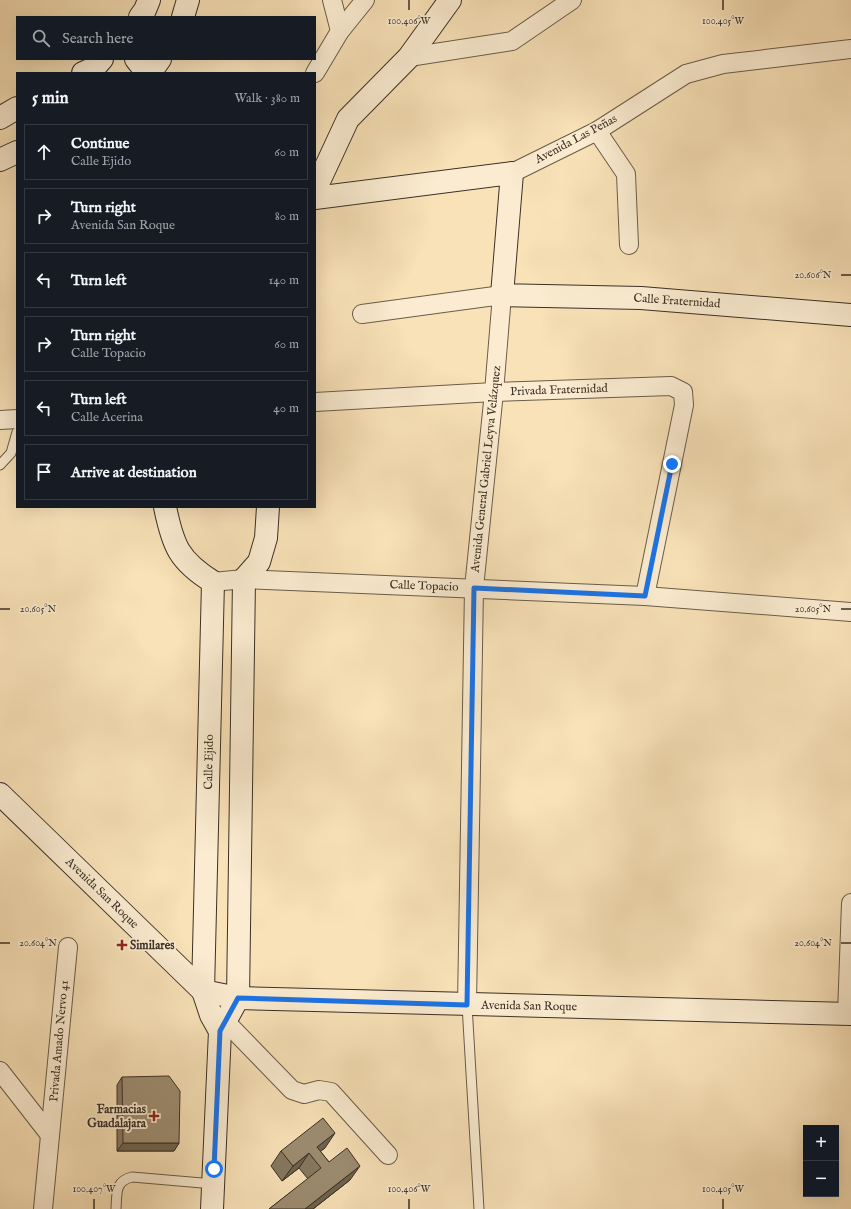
<!DOCTYPE html>
<html lang="en">
<head>
<meta charset="utf-8">
<style>
	:root { --surface:#171b24; --page:#242831; --text:#f1f3f6; --muted:#9ea1a6; --line:#363941 }
	body { margin:0; font-family:"IM FELL English",serif; background:var(--page); color:var(--text) }
	.controls { position:absolute; right:12px; bottom:12px; display:grid; overflow:hidden; border-radius:0px; box-shadow:0 4px 16px #0002 }
	.controls button { width:36px; height:36px; display:grid; place-items:center; padding:0; border:0; border-bottom:1px solid var(--line); background:var(--surface); color:var(--text); font:20px sans-serif }
	.stop { position:absolute; width:12px; height:12px; margin:-9px; border:3px solid #1a73e8; border-radius:50%; background:#fff }
	.stop.end { background:#1a73e8; border-color:#fff; box-shadow:0 1px 4px #0008 }
	.list { margin:0; padding:0; list-style:none }
	h2 { display:flex; justify-content:space-between; align-items:center; height:52px; margin:0; padding:0 16px; font-size:17px }
	h2 small { font-size:13px; font-weight:400; color:var(--muted) }
	.list li { display:grid; grid-template-columns:26px 1fr auto; gap:12px; align-items:center; box-sizing:border-box; height:56px; margin:0 8px 8px; padding:0 8px; border:1px solid var(--line); border-radius:0px }
	.list b { display:block; font-size:15px; white-space:nowrap }
	.list p { margin:0; font-size:13px; white-space:nowrap; color:var(--muted) }
	.list em { font-size:13px; font-style:normal; color:var(--muted) }
	.icon { flex:none; width:22px; height:22px; fill:none; stroke:currentColor; stroke-width:2; stroke-linecap:round; stroke-linejoin:round }
	.map { position:relative; flex:none; width:851px; height:1209px; overflow:hidden }
	.search { position:absolute; background:var(--surface); box-shadow:0 4px 16px #0002; left:16px; top:16px; width:300px; height:44px; display:flex; align-items:center; gap:10px; box-sizing:border-box; padding:0 14px; border-radius:0px; color:var(--muted); font-size:15px }
	.panel { position:absolute; background:var(--surface); box-shadow:0 4px 16px #0002; left:16px; top:72px; width:300px; height:436px; border-radius:0px }
	.map>svg:first-child { display:block }
</style>
</head>
<body>
<div class="map">
<svg width="851" height="1209" viewBox="0 0 851 1209">
	<rect width="100%" height="100%" fill="#f9e2b8"/>
	<filter id="stains"><feTurbulence type="fractalNoise" baseFrequency=".005" numOctaves="4"/><feColorMatrix values="0 0 0 0 .2 0 0 0 0 .09 0 0 0 0 .02 0 0 0 .5 -.17"/></filter>
	<radialGradient id="worn" r=".72"><stop offset=".6" stop-color="#630" stop-opacity="0"/><stop offset="1" stop-color="#630" stop-opacity=".3"/></radialGradient>
	<g fill="none" stroke-linecap="round" stroke-linejoin="round">
		<g stroke="#6a5c4a" stroke-width="11">
			<g id="lane">
				<polyline points="0,465 11,453 17,432"/>
				<polyline points="467,1005 479,1209"/>
				<path d="M116,1209C117,1193 115,1181 132,1177L214,1184"/>
			</g>
		</g>
		<g stroke="#6a5c4a" stroke-width="20">
			<g id="street">
				<polyline points="332,0 340,31"/>
				<polyline points="409,57 512,41 572,0"/>
				<polyline points="315,73 340,31 365,0"/>
				<polyline points="597,131 626,174 629,245"/>
				<polyline points="512,173 597,131 686,74 723,64 851,49"/>
				<polyline points="362,314 502,295 494,392 474,588 467,1005"/>
				<polyline points="315,402 494,392 671,386 683,392 684,405 645,596"/>
				<polyline points="0,420 17,419"/>
				<polyline points="213,582 244,579 645,596 851,612"/>
				<polyline points="847,1014 851,903"/>
				<polyline points="225,1021 292,1090 304,1094 319,1090 331,1092 388,1155"/>
				<polyline points="0,1071 50,1135"/>
				<polyline points="43,1209 68,947"/>
			</g>
		</g>
		<g stroke="#3a3025" stroke-width="24">
			<g id="secondary">
				<polyline points="140,17 145,10 149,0"/>
				<polyline points="183,17 188,0"/>
				<polyline points="136,59 147,73"/>
				<polyline points="83,73 94,68 102,59"/>
				<polyline points="150,73 160,59"/>
				<polyline points="0,118 17,108"/>
				<polyline points="0,160 17,152"/>
				<polyline points="315,190 348,119 409,57 450,0"/>
				<polyline points="315,198 512,173 502,295 641,298 851,315"/>
				<path d="M165,507C173,546 179,561 213,582L203,991L211,1015L220,1031"/>
				<polyline points="0,794 203,991 238,998 851,1014"/>
				<polyline points="212,1209 220,1031 238,998 244,579 259,562 266,538 268,507"/>
			</g>
		</g>
		<use href="#lane" stroke="#fbecd1" stroke-width="9"/>
		<use href="#street" stroke="#fbecd1" stroke-width="18"/>
		<use href="#secondary" stroke="#fbecd1" stroke-width="22"/>
	</g>
	<g fill="#877961" stroke="#3a3025">
		<polygon points="122,1077 179,1143 174,1151 117,1151 117,1085"/>
		<polygon points="325,1148 320,1151 329,1162 350,1180 313,1209 269,1209 308,1179 299,1168 282,1181 271,1166 281,1151"/>
	</g>
	<g fill="#6e634f" stroke="#3a3025">
		<polygon points="335,1133 325,1148 312,1158 317,1147"/>
		<polygon points="123,1143 179,1143 174,1151 117,1151"/>
		<polygon points="309,1153 299,1168 282,1181 293,1166"/>
		<polygon points="360,1166 350,1180 313,1209 305,1209"/>
	</g>
	<g fill="#9d8d71" stroke="#3a3025">
		<polygon points="169,1076 180,1091 179,1143 123,1143 122,1077"/>
		<polygon points="323,1118 335,1133 317,1147 329,1162 347,1148 360,1166 305,1209 269,1209 321,1168 309,1153 293,1166 281,1151"/>
	</g>
	<g fill="none" stroke-linecap="round" stroke-linejoin="round">
		<polyline stroke="#1a73e8" stroke-width="5" points="214,1169 220,1031 238,998 467,1005 474,588 645,596 672,464"/>
	</g>
	<path fill="none" stroke="#3a3025" stroke-width="1.5" d="M409,0V10M723,0V10M841,275H851M0,609H10M841,609H851M0,943H10M841,943H851M94,1199V1209M409,1199V1209M723,1199V1209"/>
	<g fill="#8f2418" stroke="#fbecd1" stroke-width="1.5">
		<path d="M120 939h4v4h4v4h-4v4h-4v-4h-4v-4h4z"/>
		<path d="M152 1110h4v4h4v4h-4v4h-4v-4h-4v-4h4z"/>
	</g>
	<g text-anchor="middle" dominant-baseline="central" stroke-width="3.5" stroke-linejoin="round" paint-order="stroke">
		<g font-size="12" fill="#3a3025" stroke="#fbecd1">
			<text transform="translate(576 139) rotate(-28)">Avenida Las Peñas</text>
			<text transform="translate(677 301) rotate(4)">Calle Fraternidad</text>
			<text transform="translate(559 390) rotate(-2)">Privada Fraternidad</text>
			<text transform="translate(486 469) rotate(-84)">Avenida General Gabriel Leyva Velázquez</text>
			<text transform="translate(424 586) rotate(2)">Calle Topacio</text>
			<text transform="translate(209 762) rotate(-89)">Calle Ejido</text>
			<text transform="translate(102 893) rotate(44)">Avenida San Roque</text>
			<text transform="translate(529 1006) rotate(1)">Avenida San Roque</text>
			<text transform="translate(59 1041) rotate(-85)">Privada Amado Nervo 41</text>
		</g>
		<g font-size="12" font-weight="bold" fill="#3a3025" stroke="#fbecd1" text-anchor="start">
			<text x="130" y="945">Similares</text>
			<text x="146" y="1109" text-anchor="end">Farmacias<tspan x="146" dy="14">Guadalajara</tspan></text>
		</g>
	</g>
	<g font-size="10" text-anchor="middle" fill="#3a3025" stroke="#fbecd1" stroke-width="3.5" stroke-linejoin="round" paint-order="stroke">
		<text x="409" y="24">100.406°W</text>
		<text x="723" y="24">100.405°W</text>
		<text x="813" y="278">20.606°N</text>
		<text x="38" y="612">20.605°N</text>
		<text x="813" y="612">20.605°N</text>
		<text x="38" y="946">20.604°N</text>
		<text x="813" y="946">20.604°N</text>
		<text x="94" y="1192">100.407°W</text>
		<text x="409" y="1192">100.406°W</text>
		<text x="723" y="1192">100.405°W</text>
	</g>
	<rect width="100%" height="100%" filter="url(#stains)"/>
	<rect width="100%" height="100%" fill="url(#worn)"/>
</svg>
<div class="controls">
<button>+</button>
<button>−</button>
</div>
<div class="stop" style="left:214px;top:1169px"></div>
<div class="stop end" style="left:672px;top:464px"></div>
<div class="search"><svg class="icon" aria-label="search" viewBox="0 0 24 24"><circle cx="10" cy="10" r="6"/><path d="M15 15l6 6"/></svg>Search here</div>
<section class="panel">
<h2>5 min<small>Walk · 380 m</small></h2>
<ul class="list">
<li><svg class="icon" aria-label="ahead" viewBox="0 0 24 24"><path d="M12 20V5M6 11l6-6 6 6"/></svg><div><b>Continue</b><p>Calle Ejido</p></div><em>60 m</em></li>
<li><svg class="icon" aria-label="right" viewBox="0 0 24 24"><path d="M7 20v-9h11M14 6l5 5-5 5"/></svg><div><b>Turn right</b><p>Avenida San Roque</p></div><em>80 m</em></li>
<li><svg class="icon" aria-label="left" viewBox="0 0 24 24"><path d="M17 20v-9H6M10 6l-5 5 5 5"/></svg><div><b>Turn left</b></div><em>140 m</em></li>
<li><svg class="icon" aria-label="right" viewBox="0 0 24 24"><path d="M7 20v-9h11M14 6l5 5-5 5"/></svg><div><b>Turn right</b><p>Calle Topacio</p></div><em>60 m</em></li>
<li><svg class="icon" aria-label="left" viewBox="0 0 24 24"><path d="M17 20v-9H6M10 6l-5 5 5 5"/></svg><div><b>Turn left</b><p>Calle Acerina</p></div><em>40 m</em></li>
<li><svg class="icon" aria-label="arrive" viewBox="0 0 24 24"><path d="M6 21V4h12l-3 4 3 4H6"/></svg><div><b>Arrive at destination</b></div></li>
</ul>
</section>
</div>
</body>
</html>
